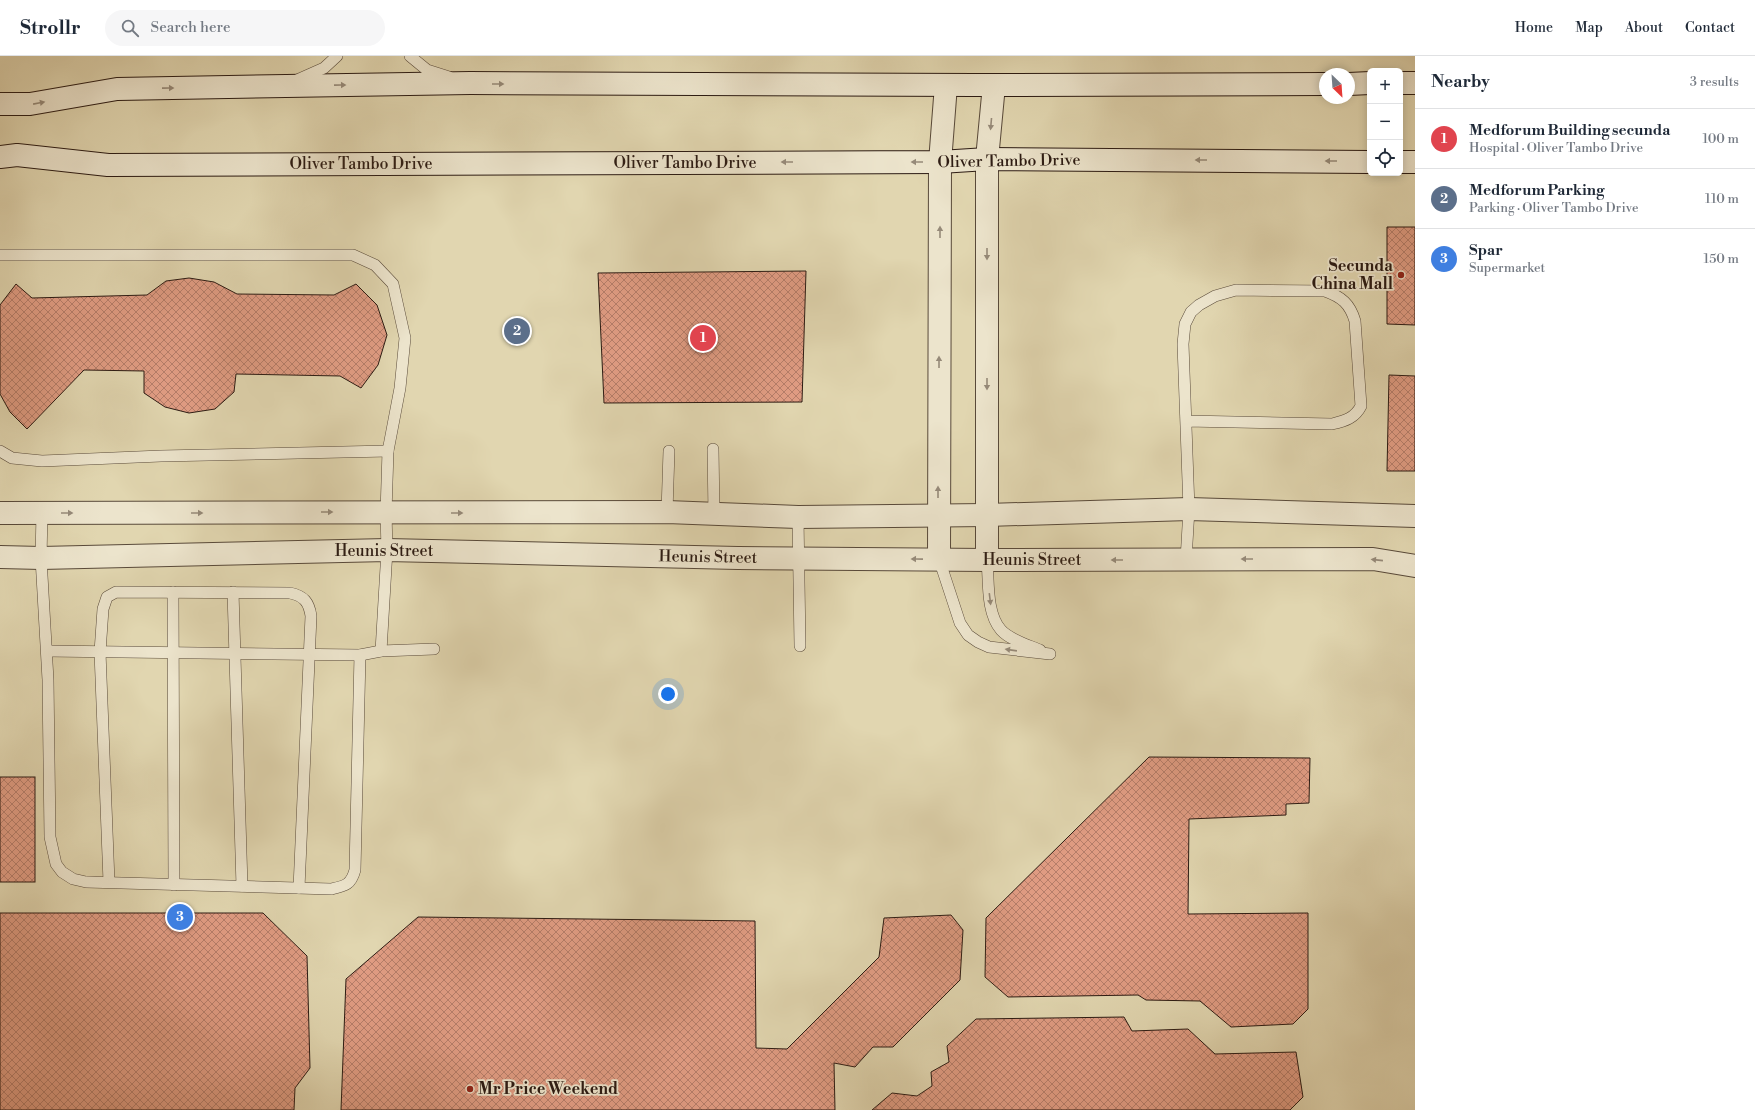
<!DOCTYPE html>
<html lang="en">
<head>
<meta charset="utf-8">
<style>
	:root { --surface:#fff; --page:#f6f6f7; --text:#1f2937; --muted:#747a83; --line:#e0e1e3; --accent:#0b8043 }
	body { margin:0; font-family:"Libre Bodoni",serif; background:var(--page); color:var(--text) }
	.controls { position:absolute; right:12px; top:12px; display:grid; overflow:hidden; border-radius:6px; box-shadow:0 2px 10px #0003 }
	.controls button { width:36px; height:36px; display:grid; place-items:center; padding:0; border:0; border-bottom:1px solid var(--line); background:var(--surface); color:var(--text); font:20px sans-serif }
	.compass { position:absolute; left:1319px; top:12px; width:36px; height:36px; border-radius:50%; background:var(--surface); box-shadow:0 2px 10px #0003; rotate:155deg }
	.you { position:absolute; left:668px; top:638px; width:14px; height:14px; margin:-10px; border:3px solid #fff; border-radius:50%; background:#1a73e8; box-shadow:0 0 0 6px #1a73e833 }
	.badge { display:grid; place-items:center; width:26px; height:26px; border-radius:50%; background:var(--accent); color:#fff; font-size:13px; font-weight:700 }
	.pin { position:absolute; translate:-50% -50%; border:2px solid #fff; box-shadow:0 1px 4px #0006 }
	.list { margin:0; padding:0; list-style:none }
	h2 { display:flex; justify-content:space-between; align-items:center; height:52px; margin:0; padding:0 16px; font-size:17px }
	h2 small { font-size:13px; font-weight:400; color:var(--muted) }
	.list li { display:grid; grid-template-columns:26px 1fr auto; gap:12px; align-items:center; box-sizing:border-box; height:60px; padding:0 16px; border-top:1px solid var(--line) }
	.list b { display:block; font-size:15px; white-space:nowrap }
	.list p { margin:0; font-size:13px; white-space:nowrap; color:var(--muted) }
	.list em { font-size:13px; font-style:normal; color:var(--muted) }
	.icon { flex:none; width:22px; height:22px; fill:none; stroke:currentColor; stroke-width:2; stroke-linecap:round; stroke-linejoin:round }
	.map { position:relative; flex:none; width:1415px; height:1054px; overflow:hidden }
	header { display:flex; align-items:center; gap:24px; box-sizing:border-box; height:56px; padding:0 20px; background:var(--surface); border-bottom:1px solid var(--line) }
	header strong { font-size:19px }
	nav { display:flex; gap:22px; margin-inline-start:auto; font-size:14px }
	.search { width:280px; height:36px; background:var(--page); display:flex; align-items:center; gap:10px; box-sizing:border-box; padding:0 14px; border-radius:22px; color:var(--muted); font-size:15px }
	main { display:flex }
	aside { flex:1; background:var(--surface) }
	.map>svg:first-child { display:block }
</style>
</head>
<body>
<header>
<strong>Strollr</strong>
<div class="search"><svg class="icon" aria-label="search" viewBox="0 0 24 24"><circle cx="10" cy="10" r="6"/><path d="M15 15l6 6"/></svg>Search here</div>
<nav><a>Home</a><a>Map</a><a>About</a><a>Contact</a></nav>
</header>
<main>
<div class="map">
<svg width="1415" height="1054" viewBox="0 0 1415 1054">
	<defs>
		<pattern id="building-cross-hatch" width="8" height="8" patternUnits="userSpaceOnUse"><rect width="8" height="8" fill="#e09c83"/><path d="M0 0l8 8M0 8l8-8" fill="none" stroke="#b67e6a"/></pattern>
	</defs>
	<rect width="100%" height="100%" fill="#e1d6b0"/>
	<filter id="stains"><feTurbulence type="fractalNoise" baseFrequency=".005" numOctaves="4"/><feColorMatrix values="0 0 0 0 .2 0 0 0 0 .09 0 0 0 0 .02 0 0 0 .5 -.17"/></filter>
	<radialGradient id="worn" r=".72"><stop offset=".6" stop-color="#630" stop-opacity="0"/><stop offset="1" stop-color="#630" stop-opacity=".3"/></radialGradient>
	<g fill="url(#building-cross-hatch)" stroke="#2c1b13">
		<polygon points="1387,171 1415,171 1415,269 1387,268"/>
		<polygon points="806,215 802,346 604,347 598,217"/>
		<polygon points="189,222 214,226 237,238 334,239 356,228 377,249 387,279 378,309 361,332 340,320 236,318 234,336 215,353 189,357 165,351 144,337 144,315 84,314 27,373 10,356 0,338 0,249 16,228 32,242 147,239 166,225"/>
		<polygon points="1389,319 1415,320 1415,415 1387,415"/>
		<polygon points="1149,701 1310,702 1309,747 1286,748 1286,759 1189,763 1188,858 1308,857 1308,953 1293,968 1231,971 1200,945 1146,944 1138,939 1008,941 985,921 986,862"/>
		<rect x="0" y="721" width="35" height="105"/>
		<polygon points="0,857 263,857 307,900 310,1012 295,1032 294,1054 0,1054"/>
		<polygon points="951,859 963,874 960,924 893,991 873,991 855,1011 834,1007 835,1054 341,1054 346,923 418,861 755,865 756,992 787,993 879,901 884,862"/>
		<polygon points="1124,961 1132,975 1188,973 1215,998 1296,996 1303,1041 1290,1054 872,1054 892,1037 917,1040 932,1030 931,1016 949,1006 947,990 976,963"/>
	</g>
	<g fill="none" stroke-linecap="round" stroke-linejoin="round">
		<g stroke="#594a3a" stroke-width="12">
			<g id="lane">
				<polyline points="410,0 427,14 449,21"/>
				<polyline points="297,24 324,12 337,0"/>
				<polyline points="0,199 353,199 375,209 393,228 405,282 400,332 388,395 386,457 387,494 381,595"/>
				<path d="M1186,365L1332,368C1345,365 1355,362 1361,350L1355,265C1350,248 1342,241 1325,235L1236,234L1215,240L1199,249L1191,256L1185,268L1183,288L1189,453L1186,504"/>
				<polyline points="713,393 714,458"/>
				<polyline points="0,395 12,402 42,405 161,400 388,395"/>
				<polyline points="667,456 669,395"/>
				<path d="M42,457L41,502L48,624L50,781L56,808L62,816L73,823L86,826L331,833C345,830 351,829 355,814L360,599"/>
				<polyline points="798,461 800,590"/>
				<polyline points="939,503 960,567 968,579 978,586 989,591 1050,598"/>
				<path d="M987,504C989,525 986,557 1001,574C1010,584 1028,589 1040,594"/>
				<polyline points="173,536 174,829"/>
				<polyline points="233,536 242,830"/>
				<polyline points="47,595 360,599 381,595 434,593"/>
				<path d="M109,826L100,596L103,553L107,541L116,536L290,537C304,540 309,546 311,560L299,832"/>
			</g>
		</g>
		<g stroke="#594a3a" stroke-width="24">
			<g id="street">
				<polyline points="0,457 667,456 798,461 987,459 1189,453 1415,460"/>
				<polyline points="0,501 41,502 387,494 738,502 987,504 1373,503 1415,510"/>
				<polyline points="939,503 940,106 946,29"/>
				<polyline points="987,504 987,103 994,29"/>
			</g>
		</g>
		<g stroke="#2c1b13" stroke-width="24">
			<g id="secondary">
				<polyline points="1400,27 1415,27"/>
				<polyline points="1349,28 1370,27"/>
				<polyline points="0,48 30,48 117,33 286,30 470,27 975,29 1325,28"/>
				<polyline points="0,101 17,99 108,109 940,106 987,103 1370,106"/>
				<polyline points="1400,106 1415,106"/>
			</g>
		</g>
		<use href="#lane" stroke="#ece4cc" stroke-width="11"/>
		<use href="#street" stroke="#ece4cc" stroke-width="22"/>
		<use href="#secondary" stroke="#ece4cc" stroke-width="22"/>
	</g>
	<defs><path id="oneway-solid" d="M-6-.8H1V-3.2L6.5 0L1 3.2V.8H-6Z"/></defs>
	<g fill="#968a79">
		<use href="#oneway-solid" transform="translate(498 28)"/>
		<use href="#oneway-solid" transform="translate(340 29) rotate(-1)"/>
		<use href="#oneway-solid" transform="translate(168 32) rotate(-1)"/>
		<use href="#oneway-solid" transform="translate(39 47) rotate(-11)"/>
		<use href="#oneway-solid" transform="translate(991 68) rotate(95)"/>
		<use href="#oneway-solid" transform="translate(1201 104) rotate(-180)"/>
		<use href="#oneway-solid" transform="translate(1331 105) rotate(-180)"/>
		<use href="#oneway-solid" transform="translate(787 106) rotate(180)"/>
		<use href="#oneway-solid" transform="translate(917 106) rotate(180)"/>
		<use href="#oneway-solid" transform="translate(940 176) rotate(-90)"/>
		<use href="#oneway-solid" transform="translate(987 198) rotate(90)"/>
		<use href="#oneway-solid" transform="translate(939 306) rotate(-90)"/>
		<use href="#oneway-solid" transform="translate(987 328) rotate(90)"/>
		<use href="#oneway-solid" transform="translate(938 436) rotate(-90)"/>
		<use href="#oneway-solid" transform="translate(327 456)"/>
		<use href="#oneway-solid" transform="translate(67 457)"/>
		<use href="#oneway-solid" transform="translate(197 457)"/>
		<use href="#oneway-solid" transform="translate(457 457)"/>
		<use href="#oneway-solid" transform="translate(917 503) rotate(-179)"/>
		<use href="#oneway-solid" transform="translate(1247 503) rotate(180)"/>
		<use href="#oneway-solid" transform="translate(1117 504) rotate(180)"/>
		<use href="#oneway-solid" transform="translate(1377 504) rotate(-174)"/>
		<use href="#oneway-solid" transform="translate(990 543) rotate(83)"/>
		<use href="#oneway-solid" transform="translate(1011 594) rotate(-172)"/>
	</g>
	<g fill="#8f2418" stroke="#ece4cc" stroke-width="1.5">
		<circle cx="1401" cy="219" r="4"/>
		<circle cx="470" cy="1033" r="4"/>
	</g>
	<g text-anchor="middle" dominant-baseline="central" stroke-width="3.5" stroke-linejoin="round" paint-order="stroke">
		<g font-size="16" fill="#2c1b13" stroke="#ece4cc">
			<text transform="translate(1009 105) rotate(-1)">Oliver Tambo Drive</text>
			<text x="685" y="107">Oliver Tambo Drive</text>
			<text x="361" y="108">Oliver Tambo Drive</text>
			<text x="384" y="495">Heunis Street</text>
			<text transform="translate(708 501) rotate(1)">Heunis Street</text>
			<text x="1032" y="504">Heunis Street</text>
		</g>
		<g font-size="16" font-weight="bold" fill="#2c1b13" stroke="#ece4cc" text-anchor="end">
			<text x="1393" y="210">Secunda<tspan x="1393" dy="18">China Mall</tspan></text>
			<text x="478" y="1033" text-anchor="start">Mr Price Weekend</text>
		</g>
	</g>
	<rect width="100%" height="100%" filter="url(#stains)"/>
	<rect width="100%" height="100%" fill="url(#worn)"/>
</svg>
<div class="controls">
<button>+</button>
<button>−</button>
<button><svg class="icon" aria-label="locate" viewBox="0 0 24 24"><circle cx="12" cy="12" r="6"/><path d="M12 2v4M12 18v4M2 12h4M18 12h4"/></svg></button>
</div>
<svg class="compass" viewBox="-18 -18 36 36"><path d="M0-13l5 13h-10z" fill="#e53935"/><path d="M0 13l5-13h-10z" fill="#747a83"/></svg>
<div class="you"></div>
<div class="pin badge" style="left:703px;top:282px;background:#e0444e">1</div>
<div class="pin badge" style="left:517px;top:275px;background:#5c6f8a">2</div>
<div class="pin badge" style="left:180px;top:861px;background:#3f7fe0">3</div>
</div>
<aside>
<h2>Nearby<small>3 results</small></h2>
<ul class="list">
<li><span class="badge" style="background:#e0444e">1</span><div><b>Medforum Building secunda</b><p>Hospital · Oliver Tambo Drive</p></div><em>100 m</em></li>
<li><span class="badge" style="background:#5c6f8a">2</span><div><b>Medforum Parking</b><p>Parking · Oliver Tambo Drive</p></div><em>110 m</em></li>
<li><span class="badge" style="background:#3f7fe0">3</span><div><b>Spar</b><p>Supermarket</p></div><em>150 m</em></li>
</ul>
</aside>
</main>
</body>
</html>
